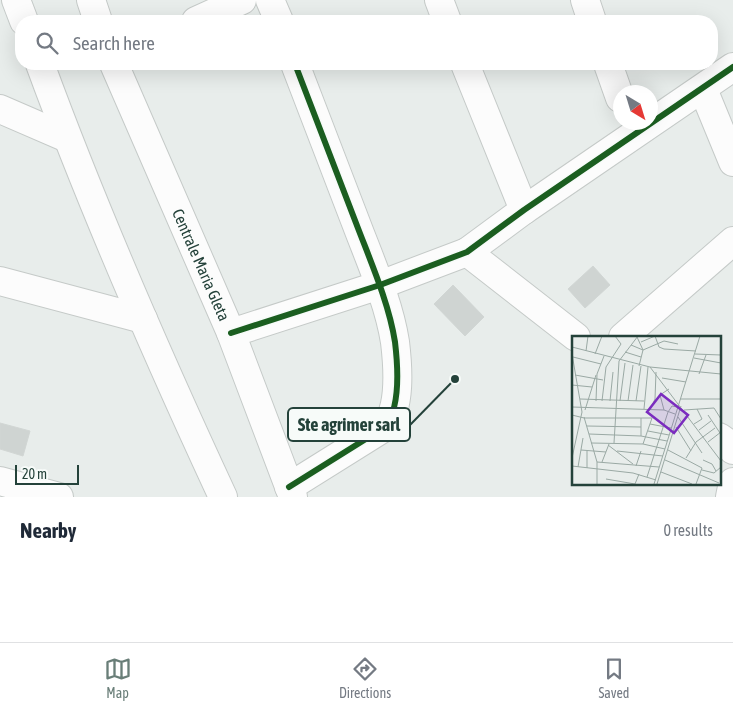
<!DOCTYPE html>
<html lang="en">
<head>
<meta charset="utf-8">
<style>
	:root { --surface:#fff; --page:#f6f6f7; --text:#1f2937; --muted:#747a83; --line:#e0e1e3; --accent:#697e78 }
	body { margin:0; font-family:"Asap Condensed",sans-serif; background:var(--page); color:var(--text) }
	.compass { position:absolute; left:613px; top:85px; width:45px; height:45px; border-radius:50%; background:var(--surface); box-shadow:0 5px 20px #0002; rotate:142deg }
	.scale { position:absolute; left:15px; bottom:12px; width:64px; box-sizing:border-box; padding-left:5px; border:2px solid #24423a; border-top:0; font-size:14px; line-height:18px; white-space:nowrap; color:#24423a; -webkit-text-stroke:4px #f7fbf9; paint-order:stroke }
	.list { margin:0; padding:0; list-style:none }
	h2 { display:flex; justify-content:space-between; align-items:center; height:65px; margin:0; padding:0 20px; font-size:21px }
	h2 small { font-size:16px; font-weight:400; color:var(--muted) }
	.icon { flex:none; width:28px; height:28px; fill:none; stroke:currentColor; stroke-width:2; stroke-linecap:round; stroke-linejoin:round }
	.map { position:relative; flex:none; width:733px; height:497px; overflow:hidden }
	.search { position:absolute; background:var(--surface); box-shadow:0 5px 20px #0002; left:15px; right:15px; top:15px; height:55px; display:flex; align-items:center; gap:12px; box-sizing:border-box; padding:0 18px; border-radius:20px; color:var(--muted); font-size:19px }
	.sheet { height:145px; background:var(--surface) }
	nav { display:flex; justify-content:space-around; align-items:center; box-sizing:border-box; height:70px; border-top:1px solid var(--line); background:var(--surface); font-size:14px; color:var(--muted) }
	nav a { display:grid; justify-items:center; gap:2px }
	nav .on { color:var(--accent) }
	.map>svg:first-child { display:block }
</style>
</head>
<body>
<div class="map">
<svg width="733" height="497" viewBox="0 0 733 497">
	<rect width="100%" height="100%" fill="#e8edeb"/>
	<g fill="#cfd4d2" stroke="#d1d6d4">
		<polygon points="593,266 610,285 585,308 568,289"/>
		<polygon points="453,285 484,317 465,336 434,304"/>
		<polygon points="0,423 30,431 23,456 0,449"/>
	</g>
	<g fill="none" stroke-linecap="round" stroke-linejoin="round">
		<g stroke="#c5cac8" stroke-width="30">
			<g id="minor">
				<polyline points="16,0 24,21"/>
				<polyline points="91,0 98,21"/>
				<polyline points="270,0 279,21"/>
				<polyline points="439,0 447,21"/>
				<polyline points="585,0 592,21"/>
				<polyline points="196,21 242,0"/>
				<path d="M40,64C94,211 157,355 223,497"/>
				<path id="s1" d="M114,64L231,333L293,497"/>
				<polyline points="465,64 524,210"/>
				<polyline points="608,64 620,98"/>
				<polyline points="703,89 733,162"/>
				<polyline points="0,109 67,138"/>
				<polyline points="467,252 576,337"/>
				<polyline points="0,281 143,319"/>
				<polyline points="231,333 380,285 467,252 524,210 733,67"/>
				<polyline points="623,337 733,241"/>
				<polyline points="719,437 732,446 733,450"/>
				<polyline points="0,481 59,497"/>
				<path d="M289,487L385,427C401,407 398,367 395,342C389,303 370,260 356,223C336,170 315,117 295,64"/>
				<polyline points="730,497 733,482"/>
			</g>
		</g>
		<use href="#minor" stroke="#fcfcfc" stroke-width="28"/>
		<g stroke="#f7fbf9" stroke-width="9">
			<g id="cycleway">
				<polyline points="231,333 380,285 467,252 524,210 733,67"/>
				<path d="M289,487L385,427C401,407 398,367 395,342C389,303 370,260 356,223C336,170 315,117 295,64"/>
			</g>
		</g>
		<use href="#cycleway" stroke="#1b5e20" stroke-width="6"/>
	</g>
	<g text-anchor="middle" dominant-baseline="central" stroke-width="4" stroke-linejoin="round" paint-order="stroke">
		<g font-size="16" fill="#24423a" stroke="#f7fbf9">
			<text stroke="none"><textPath href="#s1" startOffset="219">Centrale Maria Gleta</textPath></text>
		</g>
	</g>
	<g transform="translate(572 336)">
		<rect width="149" height="149" fill="#e8edeb"/>
		<path fill="none" stroke="#9aa9a4" stroke-width="1" d="M65,1L71,14L67,30M69,6L83,0L87,11L92,13L124,15M59,9L71,14L92,5L106,8M0,11L78,31L149,125M14,15L16,0M53,16L69,21M0,18L10,76L0,122M23,18L30,0M123,18L149,19M1,21L29,28M122,22L149,27M78,31L149,38M127,38L134,19M3,39L31,44M90,42L114,46M0,49L20,51M8,63L72,65M108,63H149M24,65L25,38L32,20M30,65L34,31L49,8L43,0M38,65L41,36M48,65L53,27M56,65L61,29M64,65L69,30M0,71L92,74L103,78M72,73L76,31M13,74L24,39M78,74L83,63L84,36M92,74L88,59L97,53M112,74L142,72L149,83M0,79L12,82H80L71,108M136,79L148,97M12,81L25,126V148M106,81L130,117M78,88L99,92M122,88L130,83L125,73M15,90L69,91M104,91L119,115M127,94L139,85M76,95L97,99M17,98L69,100L95,105M69,100V82M136,106L149,96M19,107L71,108L93,113M42,107L47,25L66,0M36,109L61,128M9,114L34,116M96,114L130,132L124,148M15,115V132M45,115L91,120M114,122L124,106L143,92M93,124L147,147M131,124L140,128L144,135M25,126L87,131M30,126L37,108M0,130L61,137L84,144M64,130L69,115M6,131L11,102M130,134L142,137L149,131M89,136L120,148M75,141L96,76L100,70L105,71M34,143L63,148L67,138M82,148L128,0M85,148L109,70"/>
		<path fill="#7b2cbf" fill-opacity="0.15" stroke="#7b2cbf" stroke-width="2.5" d="M89,58L116,79L102,97L75,76Z"/>
		<rect width="149" height="149" fill="none" stroke="#24423a" stroke-width="2.5"/>
	</g>
	<path fill="none" stroke="#24423a" stroke-width="2" d="M455 379L410 425"/>
	<circle fill="#24423a" stroke="#f7fbf9" stroke-width="2" cx="455" cy="379" r="5"/>
	<rect fill="#f7fbf9" stroke="#24423a" stroke-width="2" x="288" y="408" width="122" height="33" rx="5"/>
	<g font-size="18" text-anchor="middle" font-weight="bold" fill="#24423a">
		<text x="349" y="431">Ste agrimer sarl</text>
	</g>
</svg>
<svg class="compass" viewBox="-18 -18 36 36"><path d="M0-13l5 13h-10z" fill="#e53935"/><path d="M0 13l5-13h-10z" fill="#747a83"/></svg>
<div class="scale">20 m</div>
<div class="search"><svg class="icon" aria-label="search" viewBox="0 0 24 24"><circle cx="10" cy="10" r="6"/><path d="M15 15l6 6"/></svg>Search here</div>
</div>
<section class="sheet">
<h2>Nearby<small>0 results</small></h2>
<ul class="list">
</ul>
</section>
<nav>
<a class="on"><svg class="icon" aria-label="map" viewBox="0 0 24 24"><path d="M3 6l6-2 6 2 6-2v14l-6 2-6-2-6 2zM9 4v14M15 6v14"/></svg>Map</a>
<a><svg class="icon" aria-label="directions" viewBox="0 0 24 24"><path d="M12 3l9 9-9 9-9-9zM9 14v-3h6M13 9l2 2-2 2"/></svg>Directions</a>
<a><svg class="icon" aria-label="saved" viewBox="0 0 24 24"><path d="M7 4h10v16l-5-4-5 4z"/></svg>Saved</a>
</nav>
</body>
</html>
